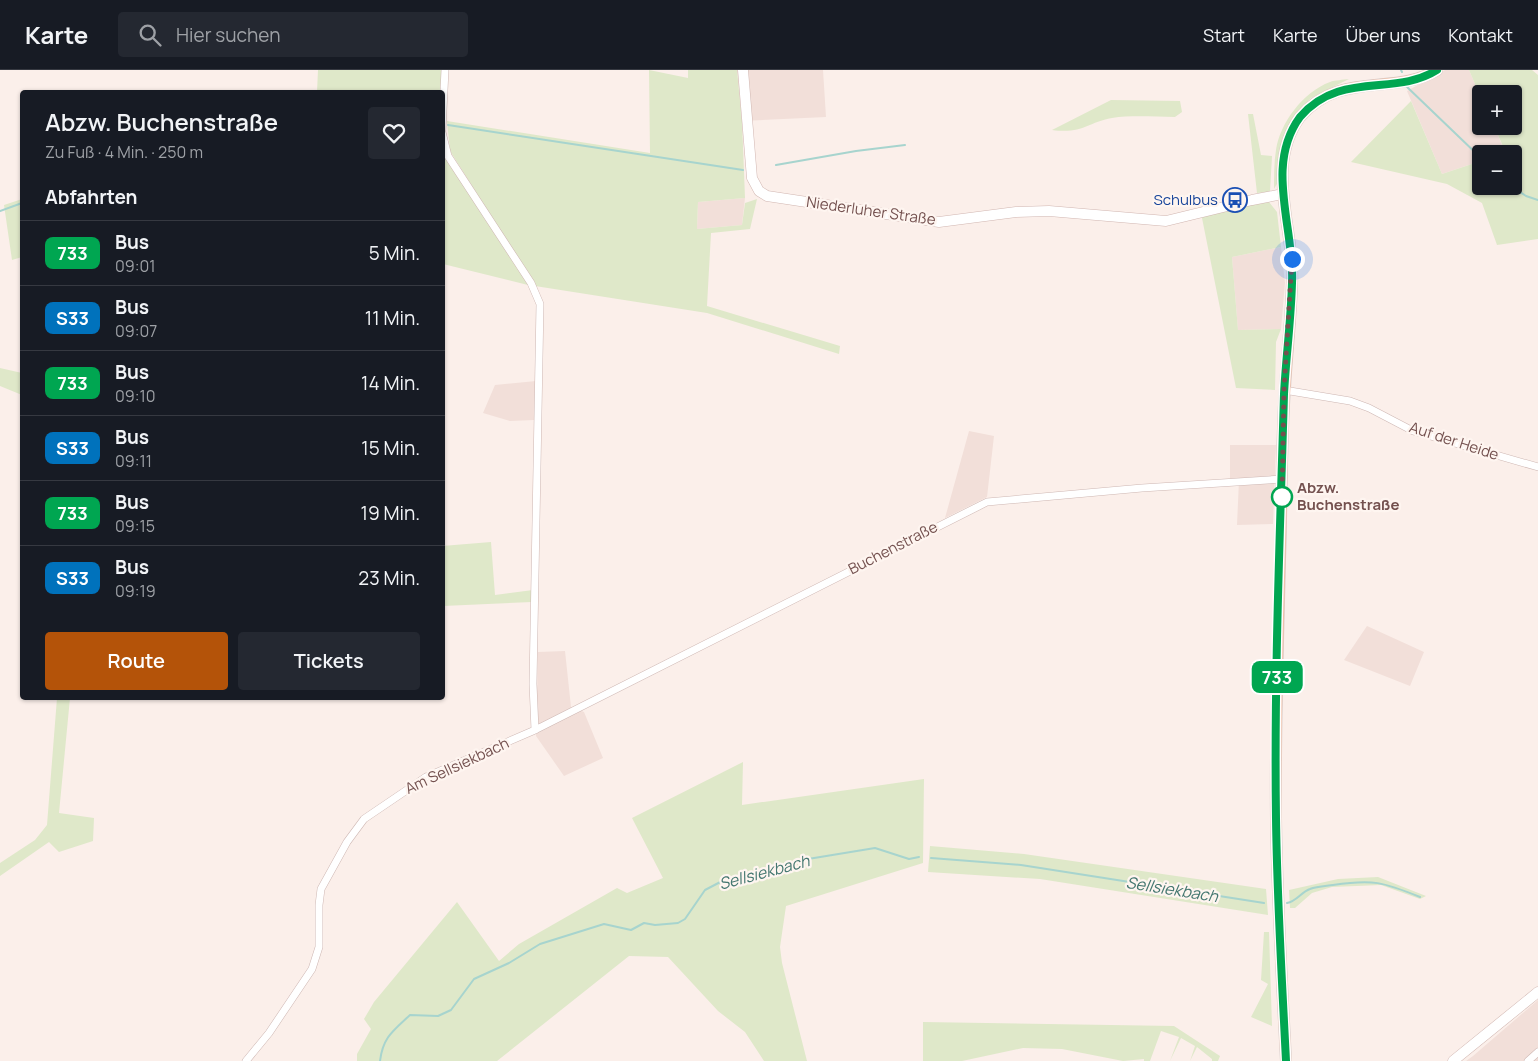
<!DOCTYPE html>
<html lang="de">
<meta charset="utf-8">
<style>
:root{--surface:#171b24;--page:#242831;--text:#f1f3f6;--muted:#9ea1a6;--line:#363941;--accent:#b45309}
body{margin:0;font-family:Manrope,sans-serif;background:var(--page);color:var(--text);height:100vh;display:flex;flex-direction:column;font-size:19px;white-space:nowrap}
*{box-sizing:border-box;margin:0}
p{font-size:16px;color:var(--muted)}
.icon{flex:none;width:28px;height:28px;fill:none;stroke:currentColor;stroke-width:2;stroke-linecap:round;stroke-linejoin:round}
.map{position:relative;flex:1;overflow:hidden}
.sheet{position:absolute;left:20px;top:20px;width:425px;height:610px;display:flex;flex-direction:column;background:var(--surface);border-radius:5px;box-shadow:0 1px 4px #0004}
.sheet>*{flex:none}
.badge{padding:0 10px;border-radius:8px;font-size:18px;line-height:32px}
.controls{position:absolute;left:1472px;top:15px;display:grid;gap:10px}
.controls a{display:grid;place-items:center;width:50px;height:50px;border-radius:5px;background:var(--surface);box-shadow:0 1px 4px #0004;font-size:25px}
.you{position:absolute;width:25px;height:25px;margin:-12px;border:4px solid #fff;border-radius:50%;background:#1a73e8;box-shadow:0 0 0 8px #1a73e833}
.map>.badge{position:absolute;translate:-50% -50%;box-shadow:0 0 0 2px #fff}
h2{padding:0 25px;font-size:19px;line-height:45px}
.round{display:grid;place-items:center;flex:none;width:52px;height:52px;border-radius:5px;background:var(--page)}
.overview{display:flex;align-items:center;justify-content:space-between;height:85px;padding:0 25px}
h1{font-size:24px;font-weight:600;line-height:38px}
.primary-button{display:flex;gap:10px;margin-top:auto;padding:10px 25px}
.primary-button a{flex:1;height:58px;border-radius:5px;background:var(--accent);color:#fff;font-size:20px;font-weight:600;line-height:58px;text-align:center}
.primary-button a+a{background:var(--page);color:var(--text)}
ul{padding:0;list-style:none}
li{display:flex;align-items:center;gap:15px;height:65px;padding:0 25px;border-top:1px solid var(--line)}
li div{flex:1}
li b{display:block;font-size:19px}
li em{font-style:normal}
li .badge{min-width:55px;font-weight:700;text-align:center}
header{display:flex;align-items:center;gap:30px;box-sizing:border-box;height:70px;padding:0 25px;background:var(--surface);border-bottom:1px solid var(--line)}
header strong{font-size:24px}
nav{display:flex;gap:28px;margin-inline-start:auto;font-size:18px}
.search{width:350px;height:45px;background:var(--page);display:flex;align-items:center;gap:12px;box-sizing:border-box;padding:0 18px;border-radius:5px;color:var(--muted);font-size:19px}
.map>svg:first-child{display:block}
.residential{fill:#f2dfd9}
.green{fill:#dfe8c9}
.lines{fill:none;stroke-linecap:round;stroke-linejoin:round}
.stream{stroke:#a7d4ce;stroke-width:2}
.street-casing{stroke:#ceb7b3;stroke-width:8}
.secondary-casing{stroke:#d1b6b1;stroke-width:11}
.primary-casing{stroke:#d5cbca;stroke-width:12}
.street{stroke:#fff;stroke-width:7}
.secondary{stroke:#fff;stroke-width:10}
.primary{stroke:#f3c1a9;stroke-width:11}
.line-casing{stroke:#fff;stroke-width:11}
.line{stroke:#00a651;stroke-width:8}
.walk{stroke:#74514f;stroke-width:5;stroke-dasharray:0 9}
.stop-dot{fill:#fff;stroke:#00a651;stroke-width:2.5}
.labels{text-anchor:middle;stroke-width:4.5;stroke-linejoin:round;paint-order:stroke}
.transit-label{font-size:15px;fill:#164399;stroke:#fef5f0;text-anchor:end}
.street-label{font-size:15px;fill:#74514f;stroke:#fef5f0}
.stop-label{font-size:15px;font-weight:bold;fill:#74514f;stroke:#fef5f0;text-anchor:start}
.water-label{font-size:16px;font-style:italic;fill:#447770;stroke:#fef5f0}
</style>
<header>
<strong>Karte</strong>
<div class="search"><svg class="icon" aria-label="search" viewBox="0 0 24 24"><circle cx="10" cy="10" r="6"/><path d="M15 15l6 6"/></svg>Hier suchen</div>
<nav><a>Start</a><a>Karte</a><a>Über uns</a><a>Kontakt</a></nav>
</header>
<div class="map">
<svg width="1538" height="991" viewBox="0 0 1538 991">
<rect width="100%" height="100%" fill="#fbefea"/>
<path class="residential" d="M 737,0 L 823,0 L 826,47 L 742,51 Z
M 1445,0 L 1469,0 L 1481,28 L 1481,56 L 1494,56 L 1505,82 L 1481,84 L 1481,91 L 1442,104 L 1407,21 Z
M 745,128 L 742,155 L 697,159 L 698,132 Z
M 1281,177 L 1285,213 L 1281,259 L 1238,260 L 1232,187 Z
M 536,311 L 534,350 L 510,351 L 483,343 L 495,315 Z
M 969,361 L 994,366 L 987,427 L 945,448 Z
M 1230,375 L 1276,375 L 1273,454 L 1237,455 L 1239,410 L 1230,410 Z
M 1367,556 L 1424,582 L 1410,616 L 1344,590 Z
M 565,581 L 571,637 L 584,642 L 603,688 L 564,706 L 536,666 L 538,582 Z
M 1538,930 L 1538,991 L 1466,991 L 1473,986 Z"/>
<path class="green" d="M 318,0 L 443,0 L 442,22 L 317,22 Z
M 649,0 L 688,8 L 688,0 L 737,0 L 742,51 L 745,128 L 698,132 L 697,159 L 742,155 L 745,133 L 757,129 L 750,159 L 711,163 L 707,236 L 840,276 L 839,284 L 707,243 L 535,216 L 450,81 L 447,51 L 650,83 Z
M 1469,0 L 1532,0 L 1538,5 L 1538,169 L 1497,175 L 1482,133 L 1447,114 L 1351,92 L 1411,31 L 1442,104 L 1481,91 L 1481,116 L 1514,116 L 1514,84 L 1500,84 L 1505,81 L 1494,56 L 1514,56 L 1514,24 L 1481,24 L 1481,28 Z
M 1349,9 L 1311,28 L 1297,43 L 1278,112 L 1274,119 C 1274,106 1274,92 1276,80 C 1280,53 1303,22 1330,12 C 1335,10 1343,10 1349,9 Z
M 1111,30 L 1180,31 L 1182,42 L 1175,47 C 1155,47 1132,45 1112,48 C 1086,53 1083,64 1052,60 Z
M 1248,44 L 1253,44 L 1261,85 L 1272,86 L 1270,122 L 1257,123 Z
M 442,78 L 521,203 L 528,215 L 443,194 Z
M 22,129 L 22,187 L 12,190 L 4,135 Z
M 1269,132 L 1277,142 L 1281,177 L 1232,187 L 1238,260 L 1281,259 L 1276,272 L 1275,320 L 1236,318 L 1202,148 L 1205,145 L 1242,134 Z
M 0,298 L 22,303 L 22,325 L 0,316 Z
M 491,472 L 495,525 L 533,520 L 532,532 L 443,536 L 442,476 Z
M 57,628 L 70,628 L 59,743 L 94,748 L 93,771 L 59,782 L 49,772 L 0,806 L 0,793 L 35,770 L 47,755 Z
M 743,692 L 742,735 L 924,709 L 923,793 L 786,836 L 780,877 L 782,893 L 807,991 L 764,991 L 745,962 L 718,941 L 668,887 L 629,886 L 497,991 L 357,991 L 357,984 L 371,959 L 364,949 L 374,932 L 457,832 L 499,891 L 519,874 L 617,818 L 627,823 L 663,808 L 632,748 Z
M 930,776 L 1024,784 L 1266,819 L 1268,845 L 1040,809 L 928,802 Z
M 1378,807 L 1426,826 L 1420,829 L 1381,815 L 1332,817 L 1312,823 L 1295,838 L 1290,838 L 1289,820 L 1338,809 Z
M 1264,862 L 1269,862 L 1272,956 L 1251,947 L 1268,914 L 1261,910 Z
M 923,952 L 1174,956 L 1220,986 L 1218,991 L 1212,991 L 1212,989 L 1197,977 L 1190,991 L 1195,976 L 1181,968 L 1170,991 L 1179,967 L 1161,961 L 1150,991 L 1144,991 L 1144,989 L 1123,991 L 1062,979 L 1023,978 L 962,991 L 923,991 Z"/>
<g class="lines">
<path class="stream" d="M 1401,0 L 1402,2
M 1406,16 L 1481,88
M 448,55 L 743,100
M 776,95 L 856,81 L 905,75
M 1511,116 L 1526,126 L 1538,130
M 0,141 L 22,133
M 931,788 L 1021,795 L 1264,833
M 1287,833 C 1297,831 1301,822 1310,819 C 1317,816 1326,816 1333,815 C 1373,809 1383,812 1420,827
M 380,991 C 383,967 393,961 410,945 L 438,946 L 451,940 L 474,909 L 509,893 L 540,874 L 604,854 L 631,860 L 644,853 L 655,855 L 678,853 L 685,849 L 705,820 L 726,809 L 808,789 L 875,778 L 909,789 L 919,787"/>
<defs>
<path id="street" d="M 442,60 L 445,0
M 442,62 L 448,86 L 531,213 L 540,234 L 533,614 L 535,660
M 1284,320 L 1350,331 L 1369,338 L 1413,361 L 1538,397
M 246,991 L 269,963 L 312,899 L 319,877 L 319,835 L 321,819 L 347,772 L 364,749 L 426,707 L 535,660 L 987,432 L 1142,418 L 1283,409
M 1528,991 L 1538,982"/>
<path id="secondary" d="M 743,0 L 752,108 L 759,121 L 767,126 L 939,152 L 1016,142 L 1049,141 L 1166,151 L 1252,130 L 1283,124
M 1453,991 L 1538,922"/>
<path id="primary" d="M 1286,991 C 1282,910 1277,829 1276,748 C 1275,662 1278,575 1280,489 C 1282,432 1281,375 1285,318 C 1287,283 1291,248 1292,213 C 1295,159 1264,96 1300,47 C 1340,0 1394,26 1437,0"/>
</defs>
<use href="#street" class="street-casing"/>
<use href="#secondary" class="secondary-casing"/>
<use href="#primary" class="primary-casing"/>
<use href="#street" class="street"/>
<use href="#secondary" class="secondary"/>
<use href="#primary" class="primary"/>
</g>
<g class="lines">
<defs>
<path id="line" d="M 1286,991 C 1282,910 1277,829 1276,748 C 1274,607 1280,465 1284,324 C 1286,287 1291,250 1292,213 C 1295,159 1264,96 1300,47 C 1340,0 1395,27 1437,0"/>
</defs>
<use href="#line" class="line-casing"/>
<use href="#line" class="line"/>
<path class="walk" d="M 1282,427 L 1284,320 L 1292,189"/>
</g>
<defs>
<symbol id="bus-ring" viewBox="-11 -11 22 22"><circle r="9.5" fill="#fef5f0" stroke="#1a4fb4" stroke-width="1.5"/><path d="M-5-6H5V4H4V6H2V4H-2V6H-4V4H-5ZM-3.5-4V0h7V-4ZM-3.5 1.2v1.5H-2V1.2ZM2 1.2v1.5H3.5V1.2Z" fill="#1a4fb4"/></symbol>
</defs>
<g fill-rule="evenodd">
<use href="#bus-ring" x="1221" y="116" width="28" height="28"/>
</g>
<circle class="stop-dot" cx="1282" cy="427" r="10"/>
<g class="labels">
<g class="transit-label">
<text x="1218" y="135">Schulbus</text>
</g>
<g class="street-label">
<text transform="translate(871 141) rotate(8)" y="5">Niederluher Straße</text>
<text transform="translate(1454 371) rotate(18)" y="5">Auf der Heide</text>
<text transform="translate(893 478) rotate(-27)" y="5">Buchenstraße</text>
<text transform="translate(457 696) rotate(-25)" y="5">Am Sellsiekbach</text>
</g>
<g class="stop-label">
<text x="1297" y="423">Abzw.<tspan x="1297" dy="17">Buchenstraße</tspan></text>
</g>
<g class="water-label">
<text transform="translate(764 802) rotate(-15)" y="6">Sellsiekbach</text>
<text transform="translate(1172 819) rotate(9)" y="6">Sellsiekbach</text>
</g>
</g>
</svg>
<div class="controls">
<a>+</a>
<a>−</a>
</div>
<div class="you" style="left:1292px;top:189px"></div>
<b class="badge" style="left:1277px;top:607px;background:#00a651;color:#fff">733</b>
<section class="sheet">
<div class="overview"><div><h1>Abzw. Buchenstraße</h1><p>Zu Fuß · 4 Min. · 250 m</p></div><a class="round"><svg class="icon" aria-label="heart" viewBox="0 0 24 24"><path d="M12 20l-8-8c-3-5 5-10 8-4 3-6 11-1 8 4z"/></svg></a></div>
<h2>Abfahrten</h2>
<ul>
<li><span class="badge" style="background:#00a651;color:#fff">733</span><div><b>Bus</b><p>09:01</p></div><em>5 Min.</em></li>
<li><span class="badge" style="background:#0072bc;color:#fff">S33</span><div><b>Bus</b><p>09:07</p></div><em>11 Min.</em></li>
<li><span class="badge" style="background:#00a651;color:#fff">733</span><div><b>Bus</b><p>09:10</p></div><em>14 Min.</em></li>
<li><span class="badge" style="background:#0072bc;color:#fff">S33</span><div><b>Bus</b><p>09:11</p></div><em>15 Min.</em></li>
<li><span class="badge" style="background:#00a651;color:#fff">733</span><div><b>Bus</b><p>09:15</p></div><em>19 Min.</em></li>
<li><span class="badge" style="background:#0072bc;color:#fff">S33</span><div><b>Bus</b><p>09:19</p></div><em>23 Min.</em></li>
</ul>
<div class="primary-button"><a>Route</a><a>Tickets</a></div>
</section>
</div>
